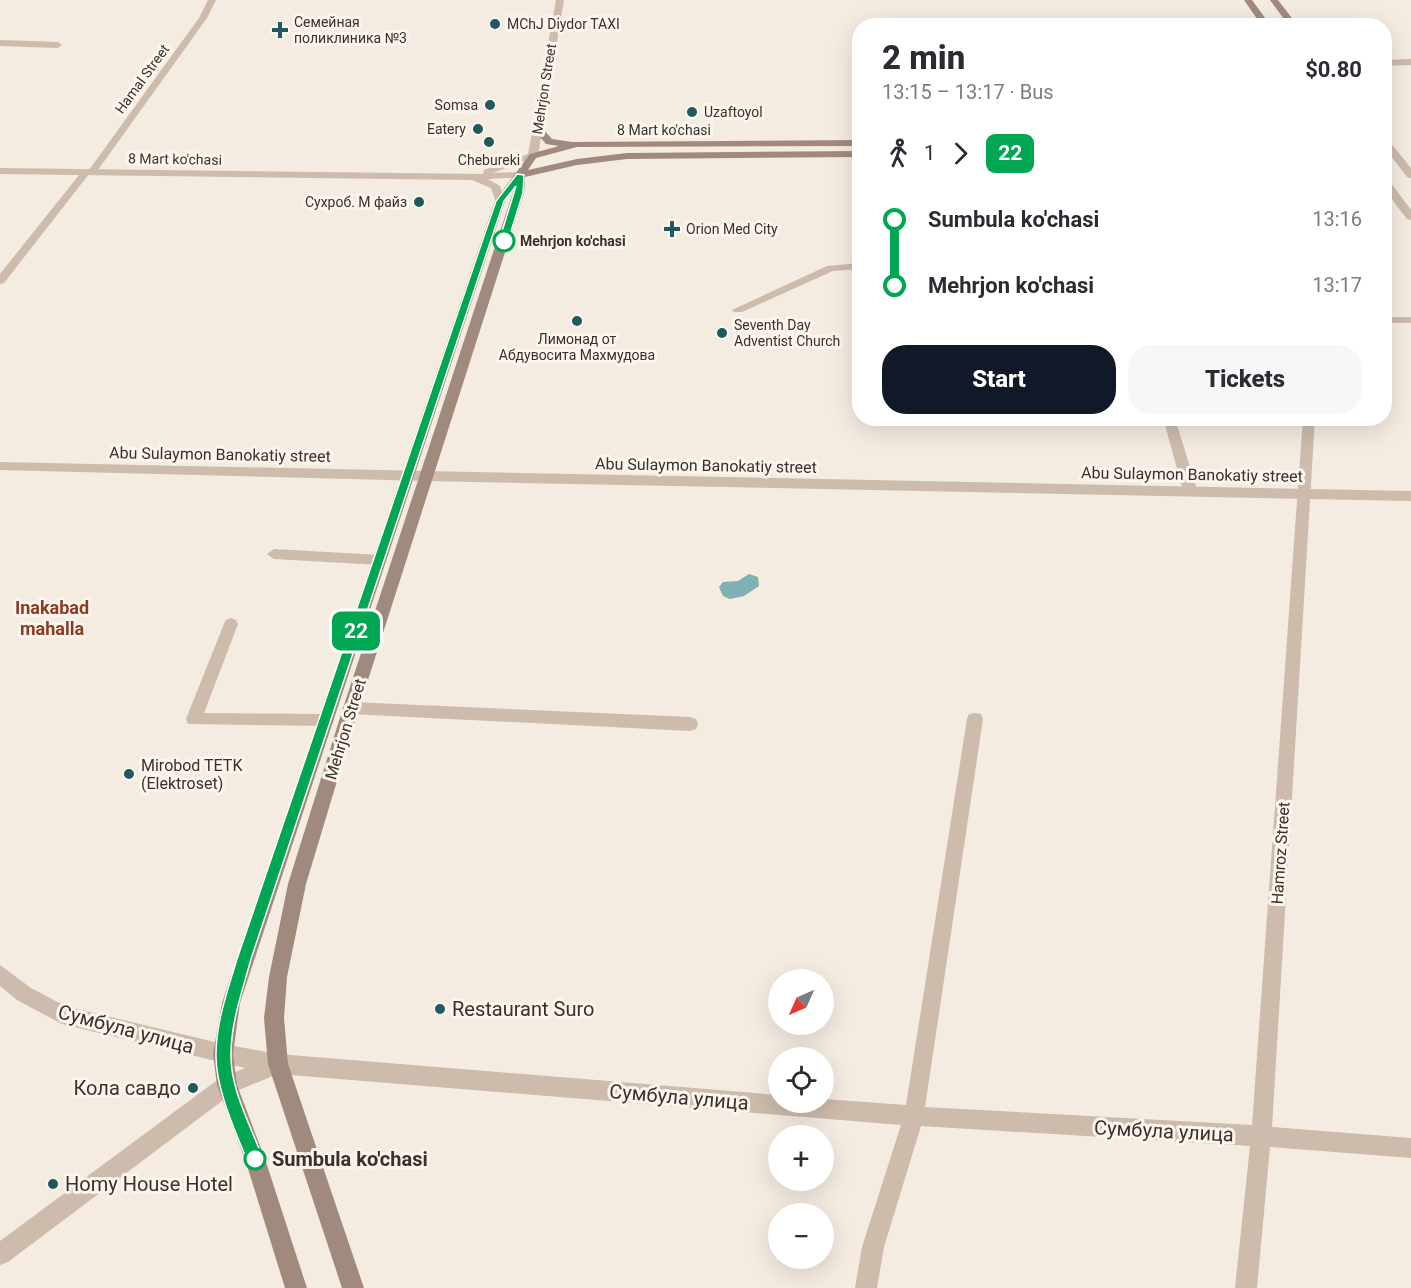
<!DOCTYPE html>
<meta charset="utf-8">
<style>
:root{--surface:#fff;--page:#f7f7f7;--text:#2b2b33;--muted:#7c7c81;--accent:#111827}
body{margin:0;font-family:Roboto,sans-serif;background:var(--page);color:var(--text);height:100vh;display:flex;flex-direction:column;font-size:22px;white-space:nowrap}
*{box-sizing:border-box;margin:0}
p{font-size:20px;color:var(--muted)}
.icon{flex:none;width:33px;height:33px;fill:none;stroke:currentColor;stroke-width:2;stroke-linecap:round;stroke-linejoin:round}
.map{position:relative;flex:1;overflow:hidden}
.details{position:absolute;left:852px;top:18px;width:540px;height:408px;display:flex;flex-direction:column;background:var(--surface);border-radius:24px;box-shadow:0 6px 24px #0002}
.details>*{flex:none}
.badge{padding:0 12px;border-radius:9px;font-size:21px;line-height:39px}
.needle{width:39px;rotate:225deg}
.tools{position:absolute;left:768px;top:969px;display:grid;gap:12px}
.tools a{display:grid;place-items:center;width:66px;height:66px;border-radius:50%;background:var(--surface);box-shadow:0 6px 24px #0002;font-size:30px}
.map>.badge{position:absolute;translate:-50% -50%;box-shadow:0 0 0 3px #fff}
.legs{display:flex;align-items:center;gap:9px;height:66px;padding:0 30px;font-size:20px}
.legs p{margin-inline-start:auto}
.summary{display:flex;align-items:center;justify-content:space-between;height:102px;padding:0 30px}
h1{font-size:33px;font-weight:800;line-height:45px}
.primary-button{display:flex;gap:12px;margin-top:auto;padding:12px 30px}
.primary-button a{flex:1;height:69px;border-radius:24px;background:var(--accent);color:#fff;font-size:24px;font-weight:800;line-height:69px;text-align:center}
.primary-button a+a{background:var(--page);color:var(--text)}
ul{padding:0 30px;list-style:none}
li{display:flex;align-items:center;gap:21px;height:66px;font-size:22px}
li i{display:grid;place-items:center;width:9px;height:100%;margin:0 8px;background:currentColor}
li i::after{content:'';width:15px;height:15px;margin:-8px;border:4px solid;border-radius:50%;background:var(--surface)}
li p{margin-inline-start:auto}
li:first-child i{background:linear-gradient(#0000 50%,currentColor 0)}
li:last-child i{background:linear-gradient(currentColor 50%,#0000 0)}
.map>svg:first-child{display:block}
.water{fill:#7fb0b2}
.lines{fill:none;stroke-linecap:round;stroke-linejoin:round}
.minor{fill:#cdbbac;fill-rule:evenodd}
.tertiary{fill:#cdbbac;fill-rule:evenodd}
.secondary{fill:#a18a7d;fill-rule:evenodd}
.line-1{fill:#00a651;stroke:#fff;stroke-width:1.5}
.poi-dot{fill:#1f5a5e;stroke:#fbf5ee;stroke-width:2}
.stop-1-dot{fill:#fff;stroke:#00a651;stroke-width:3}
.labels{text-anchor:middle;stroke-width:6;stroke-linejoin:round;paint-order:stroke}
.far-poi-label{font-size:14px;fill:#3b302b;stroke:#fbf5ee;text-anchor:start}
.far-street-label{font-size:14px;fill:#3b302b;stroke:#fbf5ee}
.far-stop-label{font-size:14px;font-weight:bold;fill:#3b302b;stroke:#fbf5ee;text-anchor:start}
.street-label{font-size:16px;fill:#3b302b;stroke:#fbf5ee}
.poi-label{font-size:16px;fill:#3b302b;stroke:#fbf5ee;text-anchor:start}
.neighbourhood-label{font-size:18px;font-weight:bold;fill:#8c3b22;stroke:#fbf5ee}
.near-poi-label{font-size:20px;fill:#3b302b;stroke:#fbf5ee;text-anchor:start}
.near-street-label{font-size:20px;fill:#3b302b;stroke:#fbf5ee}
.near-stop-label{font-size:20px;font-weight:bold;fill:#3b302b;stroke:#fbf5ee;text-anchor:start}
</style>
<div class="map">
<svg width="1411" height="1288" viewBox="0 0 1411 1288">
<rect width="100%" height="100%" fill="#f4ebe1"/>
<path class="water" d="M 749,574 L 758,577 L 759,586 L 744,596 L 730,599 L 723,596 L 719,587 L 723,582 L 738,581 Z"/>
<g class="lines">
<path class="minor" d="M 208,0 L 216,0 L 207,18 L 95,174 L 89,174 L 4,283 L 0,284 L 0,274 L 83,170 L 89,170 L 199,18 Z
M 0,40 L 58,42 L 62,45 L 58,48 L 0,46 Z
M 1411,59 L 1411,65 L 1384,66 L 1384,60 Z
M 860,263 L 860,269 L 833,271 L 742,312 L 734,312 L 732,310 L 827,266 Z
M 1384,317 L 1411,317 L 1411,323 L 1384,323 Z
M 1163,418 L 1175,418 L 1197,490 L 1195,493 L 1185,493 L 1183,490 Z
M 1303,418 L 1315,418 L 1272,1127 L 1411,1138 L 1411,1158 L 1270,1147 L 1257,1288 L 1235,1288 L 1250,1146 L 921,1126 L 884,1247 L 877,1288 L 855,1288 L 862,1247 L 901,1125 L 278,1074 L 234,1092 L 8,1262 L 0,1265 L 0,1241 L 220,1078 L 245,1068 L 62,1024 L 17,1000 L 0,986 L 0,965 L 31,988 L 65,1006 L 223,1044 L 278,1054 L 778,1095 L 778,1102 L 824,1102 L 824,1099 L 906,1105 L 967,719 L 969,714 L 975,713 L 981,714 L 983,719 L 925,1107 L 1252,1125 Z
M 0,462 L 426,471 L 433,476 L 426,481 L 0,470 Z
M 274,549 L 380,555 L 387,560 L 380,565 L 274,559 L 267,554 Z
M 231,618 L 236,620 L 238,624 L 204,713 L 326,714 L 332,715 L 334,720 L 332,725 L 326,726 L 188,724 L 186,719 L 224,624 L 226,620 Z
M 351,702 L 690,717 L 696,719 L 698,724 L 696,729 L 690,731 L 351,714 L 345,713 L 343,708 L 345,703 Z"/>
<path class="tertiary" d="M 556,0 L 564,0 L 538,156 L 493,173 L 520,172 L 525,175 L 524,177 L 488,179 L 500,186 L 505,201 L 504,203 L 496,203 L 491,188 L 472,180 L 0,174 L 0,168 L 483,174 L 484,170 L 528,154 Z
M 1384,140 L 1389,141 L 1411,168 L 1411,178 L 1407,177 L 1384,147 Z
M 1384,178 L 1388,179 L 1411,210 L 1411,220 L 1407,219 L 1384,189 Z
M 426,471 L 1411,491 L 1411,501 L 426,481 L 419,476 Z"/>
<path class="secondary" d="M 1244,0 L 1252,0 L 1271,26 L 1262,26 Z
M 1270,0 L 1278,0 L 1298,26 L 1289,26 Z
M 535,127 L 541,127 L 552,139 L 572,142 L 860,140 L 860,146 L 577,147 L 536,158 L 528,170 L 577,159 L 627,153 L 860,151 L 860,157 L 627,159 L 577,165 L 525,177 L 524,193 L 359,708 L 306,884 L 287,977 L 284,1018 L 288,1064 L 364,1288 L 342,1288 L 268,1064 L 264,1018 L 269,977 L 288,884 L 343,708 L 514,189 L 505,201 L 240,1003 L 233,1054 L 237,1085 L 265,1159 L 307,1288 L 285,1288 L 245,1159 L 217,1085 L 213,1054 L 222,1003 L 495,201 L 530,154 L 559,146 L 546,144 L 533,129 Z
M 1384,138 L 1389,141 L 1389,145 L 1384,146 Z"/>
</g>
<path class="line-1" d="M 517,174 L 524,175 L 523,193 L 508,241 L 504,243 L 499,241 L 516,186 L 504,201 L 251,959 C 243,989 231,1022 231,1054 C 230,1089 251,1126 263,1159 L 261,1165 L 255,1167 L 249,1165 C 236,1133 215,1088 216,1054 C 216,1022 228,989 237,959 L 496,201 Z"/>
<g class="poi-dot">
<circle cx="495" cy="24" r="6"/>
<path d="M277 21h6v6h6v6h-6v6h-6v-6h-6v-6h6z"/>
<circle cx="490" cy="105" r="6"/>
<circle cx="692" cy="112" r="6"/>
<circle cx="478" cy="129" r="6"/>
<circle cx="489" cy="142" r="6"/>
<circle cx="419" cy="202" r="6"/>
<path d="M669 220h6v6h6v6h-6v6h-6v-6h-6v-6h6z"/>
<circle cx="577" cy="321" r="6"/>
<circle cx="722" cy="333" r="6"/>
<circle cx="129" cy="774" r="6"/>
<circle cx="440" cy="1009" r="6"/>
<circle cx="193" cy="1088" r="6"/>
<circle cx="53" cy="1184" r="6"/>
</g>
<g class="stop-1-dot">
<circle cx="504" cy="241" r="10"/>
<circle cx="255" cy="1159" r="10"/>
</g>
<g class="labels">
<g class="far-poi-label">
<text x="294" y="27">Семейная<tspan x="294" dy="16">поликлиника №3</tspan></text>
<text x="507" y="29">MChJ Diydor TAXI</text>
<text x="478" y="110" text-anchor="end">Somsa</text>
<text x="704" y="117">Uzaftoyol</text>
<text x="466" y="134" text-anchor="end">Eatery</text>
<text x="489" y="165" text-anchor="middle">Chebureki</text>
<text x="407" y="207" text-anchor="end">Сухроб. М файз</text>
<text x="686" y="234">Orion Med City</text>
<text x="734" y="330">Seventh Day<tspan x="734" dy="16">Adventist Church</tspan></text>
<text x="577" y="344" text-anchor="middle">Лимонад от<tspan x="577" dy="16">Абдувосита Махмудова</tspan></text>
</g>
<g class="far-street-label">
<text transform="translate(142 79) rotate(-54)" y="5">Hamal Street</text>
<text transform="translate(544 89) rotate(-81)" y="5">Mehrjon Street</text>
<text x="664" y="135">8 Mart ko'chasi</text>
<text transform="translate(175 159) rotate(1)" y="5">8 Mart ko'chasi</text>
</g>
<g class="far-stop-label">
<text x="520" y="246">Mehrjon ko'chasi</text>
</g>
<g class="street-label">
<text transform="translate(220 454) rotate(1)" y="6">Abu Sulaymon Banokatiy street</text>
<text transform="translate(706 465) rotate(1)" y="6">Abu Sulaymon Banokatiy street</text>
<text transform="translate(1192 474) rotate(1)" y="6">Abu Sulaymon Banokatiy street</text>
<text transform="translate(345 729) rotate(-73)" y="6">Mehrjon Street</text>
<text transform="translate(1280 853) rotate(-86)" y="6">Hamroz Street</text>
</g>
<g class="poi-label">
<text x="141" y="771">Mirobod TETK<tspan x="141" dy="18">(Elektroset)</tspan></text>
</g>
<g class="neighbourhood-label">
<text x="52" y="614">Inakabad<tspan x="52" dy="21">mahalla</tspan></text>
</g>
<g class="near-poi-label">
<text x="452" y="1016">Restaurant Suro</text>
<text x="181" y="1095" text-anchor="end">Кола савдо</text>
<text x="65" y="1191">Homy House Hotel</text>
</g>
<g class="near-street-label">
<text transform="translate(126 1029) rotate(15)" y="7">Сумбула улица</text>
<text transform="translate(679 1097) rotate(5)" y="7">Сумбула улица</text>
<text transform="translate(1164 1131) rotate(3)" y="7">Сумбула улица</text>
</g>
<g class="near-stop-label">
<text x="272" y="1166">Sumbula ko'chasi</text>
</g>
</g>
</svg>
<div class="tools">
<a><svg class="needle" viewBox="-14 -14 28 28"><path d="M0-13l5 13h-10z" fill="#e53935"/><path d="M0 13l5-13h-10z" fill="#7c7c81"/></svg></a>
<a><svg class="icon" aria-label="locate" viewBox="0 0 24 24"><circle cx="12" cy="12" r="6"/><path d="M12 2v4M12 18v4M2 12h4M18 12h4"/></svg></a>
<a>+</a>
<a>−</a>
</div>
<b class="badge" style="left:356px;top:631px;background:#00a651;color:#fff">22</b>
<section class="details">
<div class="summary"><div><h1>2 min</h1><p>13:15 – 13:17 · Bus</p></div><b>$0.80</b></div>
<div class="legs"><svg class="icon" aria-label="walk" viewBox="0 0 24 24"><circle cx="13" cy="4" r="2"/><path d="M13 8l-2 6 4 7M11 14l-3 7M7 12l3-4h3l4 4"/></svg>1<svg class="icon" aria-label="forward" viewBox="0 0 24 24"><path d="M9 5l7 7-7 7"/></svg><b class="badge" style="background:#00a651;color:#fff">22</b></div>
<ul>
<li><i style="color:#00a651"></i><b>Sumbula ko'chasi</b><p>13:16</p></li>
<li><i style="color:#00a651"></i><b>Mehrjon ko'chasi</b><p>13:17</p></li>
</ul>
<div class="primary-button"><a>Start</a><a>Tickets</a></div>
</section>
</div>
